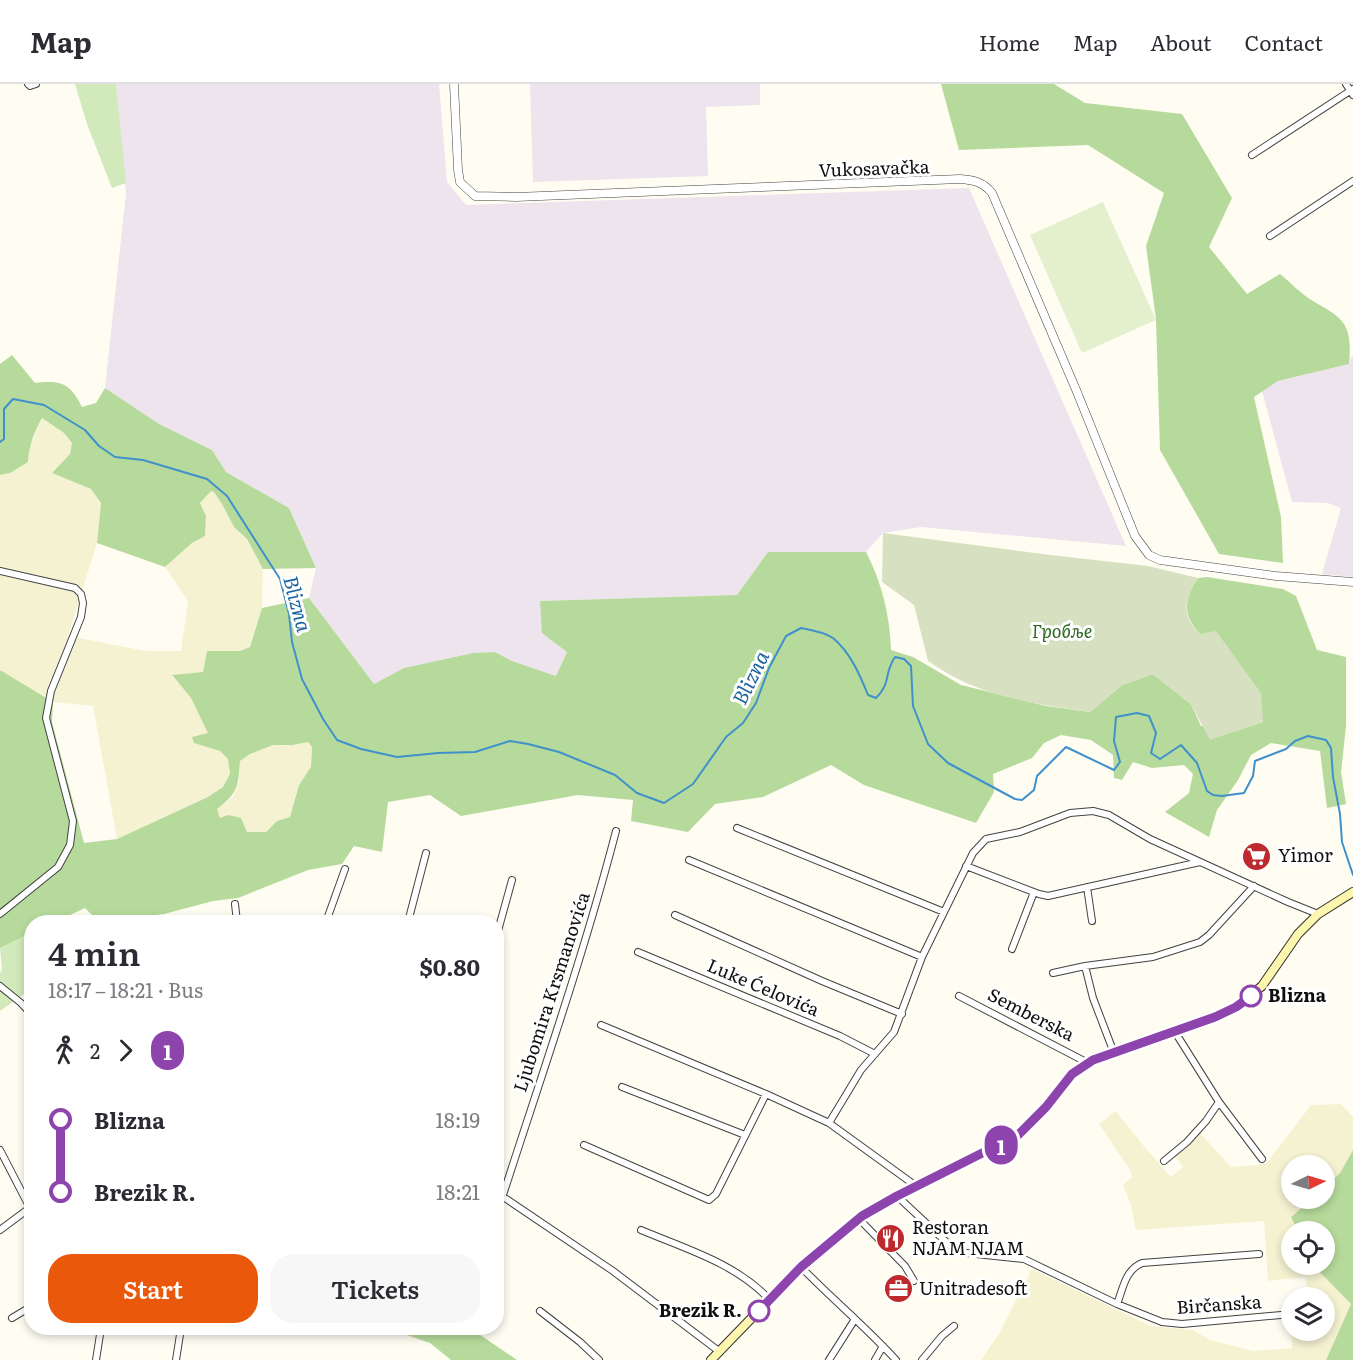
<!DOCTYPE html>
<meta charset="utf-8">
<style>
:root{--surface:#fff;--page:#f7f7f7;--text:#2b2b33;--muted:#7c7c81;--line:#e1e1e2;--accent:#ea580c}
body{margin:0;font-family:Literata,serif;background:var(--page);color:var(--text);height:100vh;display:flex;flex-direction:column;font-size:22px;white-space:nowrap}
*{box-sizing:border-box;margin:0}
p{font-size:20px;color:var(--muted)}
.icon{flex:none;width:33px;height:33px;fill:none;stroke:currentColor;stroke-width:2;stroke-linecap:round;stroke-linejoin:round}
.map{position:relative;flex:1;overflow:hidden}
.side{position:absolute;left:24px;top:831px;width:480px;height:420px;display:flex;flex-direction:column;background:var(--surface);border-radius:24px;box-shadow:0 3px 9px #0003}
.side>*{flex:none}
.badge{padding:0 12px;border-radius:20px;font-size:21px;line-height:39px}
.needle{width:39px;rotate:85deg}
.controls{position:absolute;left:1281px;top:1071px;display:grid;gap:12px}
.controls a{display:grid;place-items:center;width:54px;height:54px;border-radius:50%;background:var(--surface);box-shadow:0 3px 9px #0003;font-size:30px}
.map>.badge{position:absolute;translate:-50% -50%;box-shadow:0 0 0 3px #fff}
.legs{display:flex;align-items:center;gap:9px;height:66px;padding:0 24px;font-size:20px}
.legs p{margin-inline-start:auto}
.head{display:flex;align-items:center;justify-content:space-between;height:102px;padding:0 24px}
h1{font-size:33px;font-weight:600;line-height:45px}
.primary-button{display:flex;gap:12px;margin-top:auto;padding:12px 24px}
.primary-button a{flex:1;height:69px;border-radius:24px;background:var(--accent);color:#fff;font-size:24px;font-weight:600;line-height:69px;text-align:center}
.primary-button a+a{background:var(--page);color:var(--text)}
ul{padding:0 24px;list-style:none}
li{display:flex;align-items:center;gap:21px;height:72px;font-size:22px}
li i{display:grid;place-items:center;width:9px;height:100%;margin:0 8px;background:currentColor}
li i::after{content:'';width:15px;height:15px;margin:-8px;border:4px solid;border-radius:50%;background:var(--surface)}
li p{margin-inline-start:auto}
li:first-child i{background:linear-gradient(#0000 50%,currentColor 0)}
li:last-child i{background:linear-gradient(currentColor 50%,#0000 0)}
header{display:flex;align-items:center;gap:36px;box-sizing:border-box;height:84px;padding:0 30px;background:var(--surface);border-bottom:2px solid var(--line)}
header strong{font-size:28px}
nav{display:flex;gap:33px;margin-inline-start:auto;font-size:21px}
.map>svg:first-child{display:block}
.industrial{fill:#ede4ed}
.farmland{fill:#f5f2d2}
.green{fill:#d2e9bb}
.forest{fill:#b6da9b;fill-rule:evenodd}
.cemetery{fill:#d7e1c2}
.pitch{fill:#e4f0cd}
.lines{fill:none;stroke-linecap:round;stroke-linejoin:round}
.stream{stroke:#4091cb;stroke-width:2}
.minor-casing{stroke:#424242;stroke-width:8}
.tertiary-casing{stroke:#424242;stroke-width:9}
.secondary-casing{stroke:#313131;stroke-width:10}
.minor{stroke:#fff;stroke-width:6}
.tertiary{stroke:#fff;stroke-width:8}
.secondary{stroke:#fdf6af;stroke-width:8}
.line-1-casing{stroke:#fff;stroke-width:14}
.line-1{stroke:#8e44ad;stroke-width:9}
.stop-1-dot{fill:#fff;stroke:#8e44ad;stroke-width:3}
.labels{text-anchor:middle;stroke-width:6;stroke-linejoin:round;paint-order:stroke}
.street-label{font-size:18px;fill:#0f0f0f;stroke:#fff}
.park-label{font-size:18px;font-style:italic;fill:#2d6720;stroke:#fff}
.poi-label{font-size:18px;fill:#0f0f0f;stroke:#fff;text-anchor:start}
.stop-label{font-size:18px;font-weight:bold;fill:#0f0f0f;stroke:#fff;text-anchor:start}
.water-label{font-size:20px;font-style:italic;fill:#1a63a0;stroke:#fff}
</style>
<header>
<strong>Map</strong>
<nav><a>Home</a><a>Map</a><a>About</a><a>Contact</a></nav>
</header>
<div class="map">
<svg width="1353" height="1276" viewBox="0 0 1353 1276">
<rect width="100%" height="100%" fill="#fffcf2"/>
<path class="industrial" d="M 116,0 L 439,0 L 447,98 L 466,121 L 969,104 L 1126,462 L 921,443 L 883,449 L 866,468 L 768,468 L 737,511 L 540,517 L 567,568 L 556,592 L 512,577 L 495,568 L 473,569 L 404,584 L 374,600 L 309,514 L 316,484 L 289,424 L 226,388 L 212,366 L 159,340 L 105,304 L 126,109 Z
M 530,0 L 760,0 L 760,21 L 706,23 L 708,92 L 533,98 Z
M 1351,273 L 1353,273 L 1353,493 L 1322,490 L 1341,424 L 1328,419 L 1292,418 L 1262,307 L 1278,297 L 1349,280 Z"/>
<path class="farmland" d="M 42,334 L 64,349 L 72,359 L 70,370 L 52,389 L 91,405 L 101,419 L 97,459 L 68,552 L 146,567 L 181,567 L 188,517 L 165,483 L 192,459 L 205,452 L 206,432 L 200,419 L 211,407 L 214,408 L 222,420 L 234,443 L 247,455 L 263,485 L 262,524 L 250,563 L 240,567 L 207,567 L 203,588 L 172,592 L 191,614 L 209,650 L 193,653 L 194,659 L 220,667 L 228,675 L 230,690 L 223,704 L 208,713 L 117,755 L 93,622 L 53,618 L 0,586 L 0,391 L 10,389 L 28,365 L 34,355 L 36,344 Z
M 308,658 L 312,663 L 311,683 L 299,701 L 290,733 L 277,737 L 266,748 L 246,748 L 220,734 L 217,725 L 233,713 L 239,697 L 240,677 L 250,670 L 273,661 L 293,661 Z
M 1341,1020 L 1353,1033 L 1353,1066 L 1340,1089 L 1325,1103 L 1324,1082 L 1292,1082 L 1292,1114 L 1312,1115 L 1292,1133 L 1298,1147 L 1292,1148 L 1292,1180 L 1313,1181 L 1351,1220 L 1326,1276 L 981,1276 L 1000,1248 L 1032,1185 L 1151,1242 L 1193,1246 L 1210,1256 L 1253,1267 L 1292,1264 L 1292,1247 L 1324,1246 L 1324,1214 L 1307,1213 L 1306,1193 L 1268,1197 L 1264,1137 L 1136,1146 L 1131,1121 L 1123,1101 L 1132,1093 L 1130,1086 L 1099,1040 L 1116,1027 L 1142,1060 L 1171,1093 L 1183,1083 L 1175,1072 L 1200,1049 L 1231,1083 L 1266,1080 L 1311,1021 Z"/>
<path class="green" d="M 75,0 L 116,0 L 126,99 L 112,104 L 87,40 Z
M 31,849 L 31,905 L 0,927 L 0,889 L 2,886 L 0,864 Z"/>
<path class="forest" d="M 941,0 L 1054,0 L 1085,19 L 1182,30 L 1232,114 L 1209,163 L 1247,210 L 1280,190 C 1290,198 1301,210 1313,217 C 1342,234 1353,238 1349,280 L 1278,297 L 1254,313 L 1281,433 L 1283,479 L 1219,470 L 1160,366 L 1156,235 L 1146,162 L 1164,109 L 1088,61 L 959,66 Z
M 12,271 L 35,299 C 61,296 70,299 82,323 L 96,319 L 105,304 L 159,340 L 212,366 L 226,388 L 289,424 L 316,484 L 263,485 L 247,455 L 234,443 L 222,420 L 214,408 L 211,407 L 200,419 L 206,432 L 205,452 L 192,459 L 165,483 L 97,459 L 101,419 L 91,405 L 52,389 L 70,370 L 72,359 L 64,349 L 42,334 C 35,345 28,365 28,378 L 10,389 L 0,391 L 0,280 Z
M 768,468 L 866,468 C 882,499 890,532 891,566 L 913,573 L 961,601 L 1046,622 L 1090,628 L 1122,601 L 1153,590 L 1191,620 L 1201,642 L 1233,648 L 1263,638 L 1200,550 C 1182,531 1184,514 1198,494 L 1207,493 L 1283,505 L 1296,512 L 1317,566 L 1346,573 L 1346,642 L 1341,688 L 1346,720 L 1327,724 L 1320,667 L 1271,659 L 1251,671 L 1238,696 L 1217,726 L 1209,753 L 1165,728 L 1189,709 L 1193,690 L 1184,681 L 1152,684 L 1133,678 L 1122,696 L 1114,694 L 1113,671 L 1091,656 L 1061,651 L 1044,659 L 1032,674 L 993,690 L 994,708 L 976,739 L 864,701 L 831,681 L 763,713 L 715,720 L 688,748 L 631,737 L 633,716 L 578,711 L 461,732 L 430,711 L 388,718 L 382,768 L 354,762 L 342,780 L 308,786 L 238,814 L 213,817 L 164,830 L 148,832 L 134,838 L 99,838 L 85,824 L 55,838 L 32,838 L 31,849 L 0,864 L 0,586 L 53,618 L 52,638 L 84,759 L 117,755 L 208,713 L 223,703 L 230,690 L 228,675 L 220,667 L 194,659 L 192,653 L 208,649 L 191,614 L 172,591 L 203,588 L 207,567 L 240,567 L 250,563 L 262,524 L 309,514 L 374,600 L 404,584 L 473,569 L 495,568 L 512,577 L 556,592 L 567,568 L 542,549 L 540,517 L 737,511 ZM 308,658 L 312,663 L 311,683 L 299,701 L 290,733 L 277,737 L 266,748 L 247,748 L 241,734 L 228,731 L 220,734 L 217,725 C 238,709 238,703 240,677 L 250,670 L 273,661 L 293,661 Z
M 1353,1066 L 1353,1276 L 1326,1276 L 1351,1220 L 1313,1181 L 1324,1180 L 1324,1148 L 1298,1147 L 1291,1133 L 1312,1115 L 1324,1114 L 1325,1103 L 1340,1089 Z
M 395,1244 L 470,1244 L 517,1276 L 451,1276 L 430,1259 L 401,1249 Z"/>
<path class="cemetery" d="M 883,449 L 1042,470 L 1148,482 L 1198,494 C 1184,514 1181,532 1200,550 L 1216,547 L 1261,609 L 1263,638 L 1210,656 L 1191,620 L 1153,590 L 1122,601 L 1090,628 C 1047,622 1004,616 964,598 C 951,592 939,584 928,577 L 914,521 L 882,498 Z"/>
<path class="pitch" d="M 1103,118 L 1156,236 L 1082,269 L 1030,151 Z"/>
<g class="lines">
<path class="stream" d="M 0,358 L 4,355 L 4,325 L 13,315 L 44,321 L 85,346 L 99,362 L 115,373 L 143,376 L 207,395 L 227,412 L 280,495 L 289,530 L 292,558 L 302,595 L 323,635 L 337,656 L 361,665 L 397,673 L 438,669 L 475,668 L 510,657 L 528,660 L 559,668 L 615,691 L 637,709 L 664,719 L 693,700 L 726,653 L 743,639 L 756,619 L 769,584 L 786,552 L 801,544 C 812,546 824,548 833,554 C 850,568 860,591 868,611 L 876,614 C 892,598 883,591 895,573 L 904,575 L 911,582 L 913,622 L 928,660 L 948,679 L 1015,715 L 1022,716 L 1034,706 L 1037,692 L 1066,663 L 1114,686 L 1120,678 L 1114,657 L 1116,633 L 1137,629 L 1149,632 L 1156,649 L 1151,669 L 1160,675 L 1181,661 L 1197,679 L 1207,707 L 1213,711 L 1222,712 L 1244,709 L 1253,692 L 1255,677 L 1286,665 L 1295,657 L 1308,652 L 1326,656 L 1331,664 L 1333,693 L 1340,730 L 1342,758 L 1353,791"/>
<defs>
<path id="minor" d="M 28,0 L 30,2 L 36,0
M 1346,0 L 1353,11
M 1252,71 L 1353,5
M 1270,152 L 1353,97
M 0,487 L 75,504 L 81,510 L 83,519 L 81,533 L 51,607 L 46,634 L 73,737 L 70,761 L 58,783 L 0,830
M 737,744 L 944,828
M 689,776 L 922,873
M 966,782 L 1039,810 L 1048,812 L 1200,778
M 1087,803 L 1092,837
M 235,820 L 237,838
M 675,831 L 822,897 L 902,930
M 326,838 L 345,785
M 408,838 L 426,769
M 496,854 L 512,796
M 1012,865 L 1034,808
M 638,868 L 840,952 L 875,970
M 1085,882 L 1093,914 L 1114,969
M 1053,889 L 1085,882 L 1153,873 L 1200,858 L 1209,851 L 1254,802
M 0,902 L 21,919 L 32,931
M 959,912 L 1088,979
M 601,941 L 766,1010 L 829,1039 L 916,1102
M 622,1003 L 745,1051
M 1219,1018 L 1262,1075
M 829,1039 L 861,986 L 894,948 L 922,873 L 973,769 L 986,755 L 1020,748 L 1070,729 L 1093,727 L 1109,731 L 1150,755 L 1288,818 L 1318,830
M 584,1061 L 709,1116 L 716,1110 L 766,1010
M 0,1066 L 30,1124
M 1164,1077 L 1187,1058 L 1206,1037 L 1219,1018 L 1175,948
M 496,1108 L 613,1187 L 720,1268
M 897,1112 L 957,1168 L 1024,1175 L 1117,1220 L 1162,1238 L 1182,1240 L 1292,1230
M 496,1122 L 503,1111 C 542,990 584,870 616,747
M 859,1135 L 905,1182 L 914,1197
M 0,1146 L 31,1123
M 641,1146 C 686,1165 735,1179 769,1215
M 801,1183 C 832,1215 866,1243 896,1276
M 1117,1220 C 1123,1205 1125,1186 1142,1179 L 1259,1170
M 540,1227 L 580,1258 L 599,1276
M 12,1234 L 32,1222
M 96,1276 L 101,1244
M 176,1276 L 181,1244
M 829,1276 L 855,1235
M 875,1276 L 883,1262
M 922,1276 L 942,1252 L 954,1242"/>
<path id="tertiary" d="M 454,0 L 458,86 L 460,98 L 475,112 L 516,113 L 960,95 C 974,96 983,98 992,109 L 1077,308 L 1135,452 L 1149,471 L 1160,476 L 1276,492 L 1353,498"/>
<path id="secondary" d="M 711,1276 L 801,1183 L 862,1132 L 897,1112 L 1018,1051 L 1046,1023 L 1072,990 L 1093,976 L 1215,933 L 1236,923 L 1262,902 L 1298,850 L 1318,830 L 1353,808"/>
</defs>
<use href="#minor" class="minor-casing"/>
<use href="#tertiary" class="tertiary-casing"/>
<use href="#secondary" class="secondary-casing"/>
<use href="#minor" class="minor"/>
<use href="#tertiary" class="tertiary"/>
<use href="#secondary" class="secondary"/>
</g>
<g class="lines">
<defs>
<path id="line-1" d="M 759,1227 L 801,1183 L 862,1132 L 897,1112 L 1018,1051 L 1046,1023 L 1072,990 L 1093,976 L 1215,933 L 1236,923 L 1251,912"/>
</defs>
<use href="#line-1" class="line-1-casing"/>
<use href="#line-1" class="line-1"/>
</g>
<defs>
<symbol id="supermarket-disc" viewBox="-11 -11 22 22"><circle r="9.5" fill="#be292d" stroke="#fff"/><path d="M-6-5.5h2.5l.6 2H6L4.5 2H-2.5L-4.4-4H-6ZM-1.5 3.2a1.3 1.3 0 1 0 .1 0ZM3 3.2a1.3 1.3 0 1 0 .1 0Z" fill="#fff"/></symbol>
<symbol id="restaurant-disc" viewBox="-11 -11 22 22"><circle r="9.5" fill="#be292d" stroke="#fff"/><path d="M-5-6h1v4h1v-4h1v4h1v-4h1v5L-1.5 .5V6h-2V.5L-5-1ZM5-6V6H3V1.5H1.5Q1.5-4 5-6Z" fill="#fff"/></symbol>
<symbol id="office-disc" viewBox="-11 -11 22 22"><circle r="9.5" fill="#be292d" stroke="#fff"/><path d="M-6-3h4V-5.5h4V-3h4V5H-6ZM-1-4.5V-3h2v-1.5ZM-6 0V1H6V0Z" fill="#fff"/></symbol>
</defs>
<g fill-rule="evenodd">
<use href="#supermarket-disc" x="1240" y="756" width="33" height="33"/>
<use href="#restaurant-disc" x="874" y="1138" width="33" height="33"/>
<use href="#office-disc" x="882" y="1188" width="33" height="33"/>
</g>
<g class="stop-1-dot">
<circle cx="1251" cy="912" r="10"/>
<circle cx="759" cy="1227" r="10"/>
</g>
<g class="labels">
<g class="street-label">
<text transform="translate(874 85) rotate(-2)" y="6">Vukosavačka</text>
<text transform="translate(763 904) rotate(23)" y="6">Luke Ćelovića</text>
<text transform="translate(552 908) rotate(-72)" y="6">Ljubomira Krsmanovića</text>
<text transform="translate(1031 931) rotate(27)" y="6">Semberska</text>
<text transform="translate(1219 1221) rotate(-4)" y="6">Birčanska</text>
</g>
<g class="park-label">
<text x="1062" y="554">Гробље</text>
</g>
<g class="poi-label">
<text x="1278" y="778">Yimor</text>
<text x="912" y="1150">Restoran<tspan x="912" dy="21">NJAM NJAM</tspan></text>
<text x="919" y="1211">Unitradesoft</text>
</g>
<g class="stop-label">
<text x="1268" y="918">Blizna</text>
<text x="742" y="1233" text-anchor="end">Brezik R.</text>
</g>
<g class="water-label">
<text transform="translate(297 520) rotate(75)" y="7">Blizna</text>
<text transform="translate(751 594) rotate(-64)" y="7">Blizna</text>
</g>
</g>
</svg>
<div class="controls">
<a><svg class="needle" viewBox="-14 -14 28 28"><path d="M0-13l5 13h-10z" fill="#e53935"/><path d="M0 13l5-13h-10z" fill="#7c7c81"/></svg></a>
<a><svg class="icon" aria-label="locate" viewBox="0 0 24 24"><circle cx="12" cy="12" r="6"/><path d="M12 2v4M12 18v4M2 12h4M18 12h4"/></svg></a>
<a><svg class="icon" aria-label="layers" viewBox="0 0 24 24"><path d="M12 4l9 5-9 5-9-5zM3 14l9 5 9-5"/></svg></a>
</div>
<b class="badge" style="left:1001px;top:1061px;background:#8e44ad;color:#fff">1</b>
<section class="side">
<div class="head"><div><h1>4 min</h1><p>18:17 – 18:21 · Bus</p></div><b>$0.80</b></div>
<div class="legs"><svg class="icon" aria-label="walk" viewBox="0 0 24 24"><circle cx="13" cy="4" r="2"/><path d="M13 8l-2 6 4 7M11 14l-3 7M7 12l3-4h3l4 4"/></svg>2<svg class="icon" aria-label="forward" viewBox="0 0 24 24"><path d="M9 5l7 7-7 7"/></svg><b class="badge" style="background:#8e44ad;color:#fff">1</b></div>
<ul>
<li><i style="color:#8e44ad"></i><b>Blizna</b><p>18:19</p></li>
<li><i style="color:#8e44ad"></i><b>Brezik R.</b><p>18:21</p></li>
</ul>
<div class="primary-button"><a>Start</a><a>Tickets</a></div>
</section>
</div>
